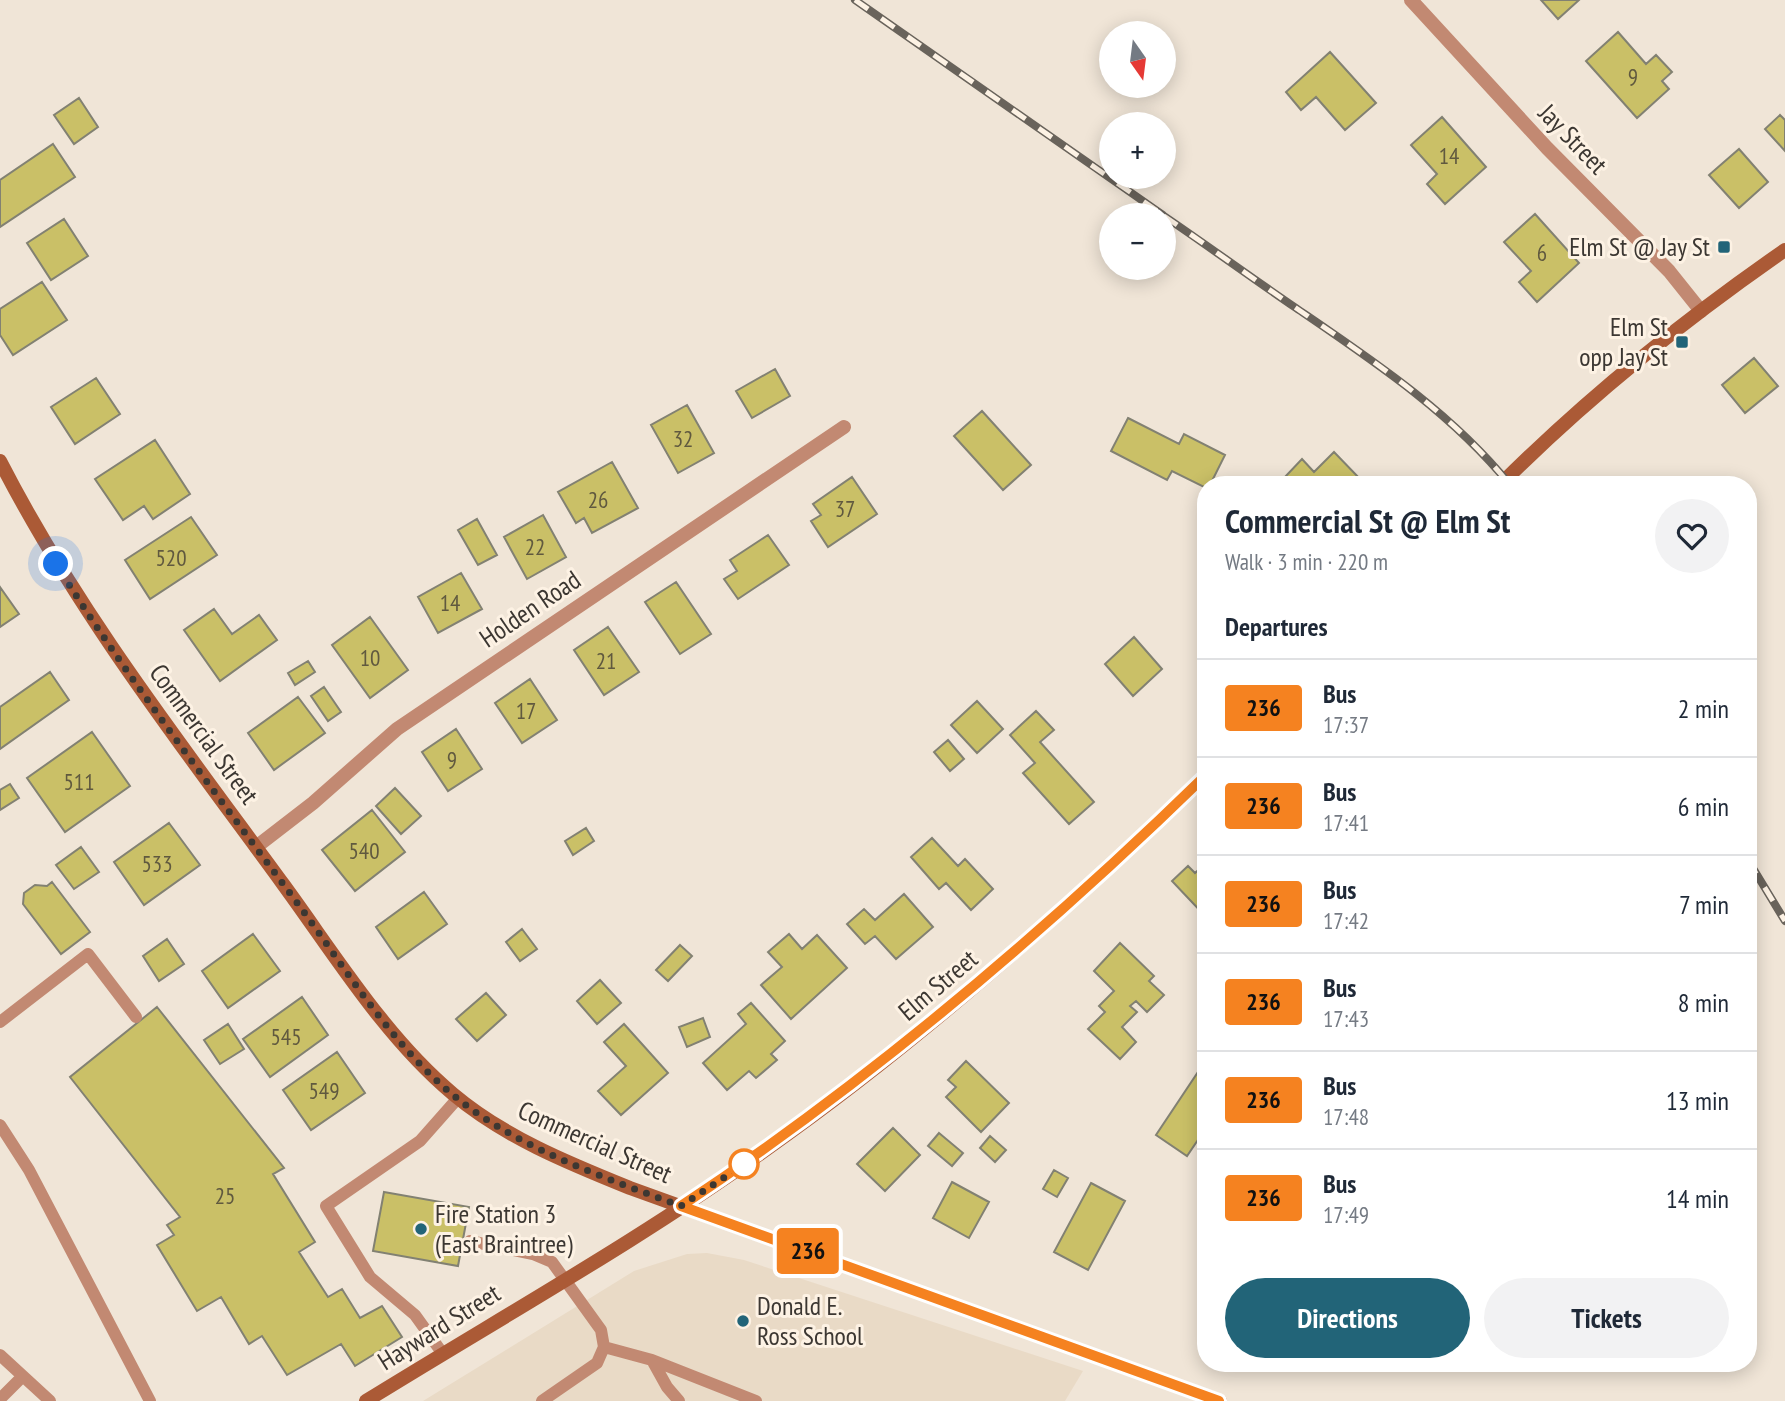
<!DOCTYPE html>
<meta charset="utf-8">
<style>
:root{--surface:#fff;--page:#f2f2f3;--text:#1f2937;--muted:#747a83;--line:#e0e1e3;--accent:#226478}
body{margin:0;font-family:"PT Sans Narrow",sans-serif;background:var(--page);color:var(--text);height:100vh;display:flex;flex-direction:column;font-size:26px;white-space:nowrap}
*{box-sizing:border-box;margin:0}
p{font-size:23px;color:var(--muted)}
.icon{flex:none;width:38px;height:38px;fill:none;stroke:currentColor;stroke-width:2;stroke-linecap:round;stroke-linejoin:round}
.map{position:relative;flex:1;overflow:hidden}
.sheet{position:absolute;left:1197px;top:476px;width:560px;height:896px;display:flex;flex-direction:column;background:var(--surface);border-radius:28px;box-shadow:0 4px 18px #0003}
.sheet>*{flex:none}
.badge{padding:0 14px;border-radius:5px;font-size:24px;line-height:46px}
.needle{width:46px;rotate:166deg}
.fabs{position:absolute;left:1099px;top:21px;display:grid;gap:14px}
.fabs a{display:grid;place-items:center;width:77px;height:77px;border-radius:50%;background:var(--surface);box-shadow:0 4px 18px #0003;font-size:35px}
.you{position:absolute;width:35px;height:35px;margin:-18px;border:5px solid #fff;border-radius:50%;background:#1a73e8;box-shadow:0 0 0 10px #1a73e833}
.map>.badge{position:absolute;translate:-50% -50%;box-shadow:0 0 0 4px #fff}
h2{padding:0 28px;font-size:26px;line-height:63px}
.round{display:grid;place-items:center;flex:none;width:74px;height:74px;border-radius:37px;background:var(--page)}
.overview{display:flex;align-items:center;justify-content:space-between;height:119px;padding:0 28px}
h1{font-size:33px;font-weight:600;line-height:52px}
.button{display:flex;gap:14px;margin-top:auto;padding:14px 28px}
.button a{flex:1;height:80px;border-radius:42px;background:var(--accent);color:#fff;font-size:28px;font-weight:600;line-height:80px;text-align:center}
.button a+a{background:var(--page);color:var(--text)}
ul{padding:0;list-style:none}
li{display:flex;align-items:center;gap:21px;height:98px;padding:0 28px;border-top:2px solid var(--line)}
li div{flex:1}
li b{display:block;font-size:26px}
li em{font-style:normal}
li .badge{min-width:77px;font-weight:700;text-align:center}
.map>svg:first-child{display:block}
.built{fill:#e9dac6}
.building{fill:#cac067;stroke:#828172;stroke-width:2}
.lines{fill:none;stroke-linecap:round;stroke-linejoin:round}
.service{stroke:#c28972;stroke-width:12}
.minor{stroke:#c28972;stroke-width:14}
.secondary{stroke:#ab5a36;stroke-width:14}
.rail-casing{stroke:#69635b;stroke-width:8}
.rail{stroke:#fdf2e4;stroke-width:5;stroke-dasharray:16;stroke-linecap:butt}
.line-casing{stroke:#fff;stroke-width:16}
.line{stroke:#f58220;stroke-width:10}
.walk{stroke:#3c3732;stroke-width:7;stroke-dasharray:0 12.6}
.poi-dot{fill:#226478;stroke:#fdf2e4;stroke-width:2.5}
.stop-dot{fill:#fff;stroke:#f58220;stroke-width:3.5}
.labels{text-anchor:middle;stroke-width:6;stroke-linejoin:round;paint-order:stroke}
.number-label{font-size:23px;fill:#60593f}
.street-label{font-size:26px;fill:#3c3732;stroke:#fdf2e4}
.poi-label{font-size:26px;fill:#3c3732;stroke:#fdf2e4;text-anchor:end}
</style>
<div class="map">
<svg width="1785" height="1401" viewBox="0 0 1785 1401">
<rect width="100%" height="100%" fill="#f0e5d7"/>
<path class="built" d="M 707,1253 L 744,1260 L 1083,1371 L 1065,1401 L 423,1401 L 634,1271 L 687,1254 Z"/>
<path class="building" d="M 1541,0 L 1579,0 L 1558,19 Z
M 1618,32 L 1646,64 L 1656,55 L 1672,72 L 1662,81 L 1669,89 L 1637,118 L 1586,61 Z
M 1330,52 L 1376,103 L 1345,130 L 1316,97 L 1301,110 L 1286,92 Z
M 79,98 L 98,127 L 74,144 L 54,115 Z
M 1780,115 L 1785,120 L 1785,151 L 1765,129 Z
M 1442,117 L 1486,167 L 1445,204 L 1427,184 L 1437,174 L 1411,145 Z
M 53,144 L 75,177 L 0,227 L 0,180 Z
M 1739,149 L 1768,182 L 1739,208 L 1709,175 Z
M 1535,214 L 1579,263 L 1537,302 L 1519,282 L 1531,271 L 1504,242 Z
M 64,219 L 88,256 L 51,280 L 27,243 Z
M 42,282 L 67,320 L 13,355 L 0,335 L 0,309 Z
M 1754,358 L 1778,386 L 1745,413 L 1722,385 Z
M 775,369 L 790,396 L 752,418 L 736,391 Z
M 96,378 L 120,414 L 75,444 L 51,407 Z
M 687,405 L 714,453 L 678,473 L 651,425 Z
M 982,411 L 1031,465 L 1003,490 L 954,436 Z
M 1128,418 L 1179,444 L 1184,434 L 1225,455 L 1210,485 L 1206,485 L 1206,488 L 1172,471 L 1167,480 L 1111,451 Z
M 155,440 L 190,494 L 153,519 L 144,506 L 123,520 L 95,479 Z
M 1334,452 L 1362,481 L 1358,485 L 1291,485 L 1284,478 L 1302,459 L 1314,472 Z
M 612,462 L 638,508 L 592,533 L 584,518 L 576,523 L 558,492 Z
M 852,477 L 877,514 L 828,547 L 811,521 L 821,515 L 813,504 Z
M 543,515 L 566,557 L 527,579 L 504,537 Z
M 191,517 L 217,555 L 150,599 L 125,560 Z
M 477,519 L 497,555 L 478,565 L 458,530 Z
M 768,535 L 789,565 L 738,599 L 724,579 L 737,571 L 730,560 Z
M 461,573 L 482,609 L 438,633 L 418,597 Z
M 676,582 L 711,634 L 680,654 L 645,602 Z
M 0,587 L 19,614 L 0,627 Z
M 214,609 L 232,634 L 259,615 L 277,640 L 220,681 L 184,630 Z
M 370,617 L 408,670 L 370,698 L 332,645 Z
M 608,627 L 639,672 L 604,695 L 574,650 Z
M 1134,637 L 1162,669 L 1133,696 L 1105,664 Z
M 308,661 L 315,672 L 295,685 L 288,673 Z
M 50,672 L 69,700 L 0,749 L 0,707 Z
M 530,679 L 557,720 L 522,743 L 495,703 Z
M 324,687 L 341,712 L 328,721 L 311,696 Z
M 298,697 L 325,733 L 274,770 L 248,733 Z
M 977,701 L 1003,729 L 977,753 L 951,725 Z
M 1036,711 L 1054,730 L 1040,742 L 1094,802 L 1069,824 L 1023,773 L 1035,763 L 1010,735 Z
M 456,729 L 482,769 L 448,791 L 422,752 Z
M 92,732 L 130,786 L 65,832 L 27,778 Z
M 948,740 L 964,759 L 950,771 L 934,752 Z
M 10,784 L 19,798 L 0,810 L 0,790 Z
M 395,788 L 421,816 L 401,834 L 376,806 Z
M 372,810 L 405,852 L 355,891 L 322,850 Z
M 169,823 L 200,865 L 144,905 L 114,862 Z
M 586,828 L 594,841 L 573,855 L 565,841 Z
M 932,838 L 958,866 L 965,859 L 993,889 L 971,910 L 946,883 L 939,889 L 911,857 Z
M 81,847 L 99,872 L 74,889 L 56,865 Z
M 1206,863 L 1206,917 L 1172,881 L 1188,866 L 1195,873 Z
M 52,882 L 90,932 L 61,954 L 23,904 L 24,893 L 35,885 L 47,886 Z
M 424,892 L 447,924 L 398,959 L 376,927 Z
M 904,894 L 933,927 L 896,959 L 875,936 L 865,944 L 847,924 L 864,909 L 875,920 Z
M 522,929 L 537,949 L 520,961 L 506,942 Z
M 253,934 L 280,971 L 228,1008 L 202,971 Z
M 789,934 L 802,949 L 817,935 L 847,968 L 791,1019 L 761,985 L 782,967 L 768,952 Z
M 167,939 L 184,964 L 159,981 L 143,956 Z
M 1120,943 L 1154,976 L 1149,981 L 1164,995 L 1147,1012 L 1136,1001 L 1130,1006 L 1137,1012 L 1122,1027 L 1136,1042 L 1120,1059 L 1088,1029 L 1105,1012 L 1099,1006 L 1114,991 L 1094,971 Z
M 680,945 L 692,956 L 668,981 L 656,970 Z
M 600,980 L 621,1003 L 597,1024 L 577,1001 Z
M 486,993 L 506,1015 L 477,1041 L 456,1019 Z
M 302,997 L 328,1035 L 270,1077 L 243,1039 Z
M 751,1003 L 785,1041 L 771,1054 L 777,1060 L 756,1078 L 749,1071 L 727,1090 L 703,1063 L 746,1024 L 738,1014 Z
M 157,1007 L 284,1168 L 273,1174 L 315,1242 L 299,1252 L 328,1297 L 342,1289 L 360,1318 L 382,1306 L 402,1337 L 355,1366 L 341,1344 L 287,1375 L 262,1336 L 249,1344 L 221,1297 L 197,1311 L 157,1245 L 174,1235 L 167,1225 L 180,1217 L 70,1077 Z
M 703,1018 L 710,1037 L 687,1047 L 679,1027 Z
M 228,1024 L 244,1049 L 220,1064 L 204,1040 Z
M 624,1024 L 668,1073 L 621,1115 L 598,1091 L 626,1066 L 604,1042 Z
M 337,1052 L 365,1093 L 311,1130 L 283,1090 Z
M 966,1061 L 1009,1103 L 981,1132 L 946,1097 L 956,1087 L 948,1080 Z
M 1204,1063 L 1206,1128 L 1187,1156 L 1156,1135 Z
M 893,1128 L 920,1155 L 885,1191 L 857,1164 Z
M 939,1133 L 963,1153 L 952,1166 L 928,1146 Z
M 990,1136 L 1006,1150 L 995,1162 L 980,1148 Z
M 1054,1170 L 1068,1178 L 1057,1197 L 1043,1189 Z
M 952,1182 L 989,1202 L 969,1238 L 933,1218 Z
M 1091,1183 L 1125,1201 L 1088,1270 L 1054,1252 Z
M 384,1192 L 469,1207 L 458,1266 L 373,1251 Z"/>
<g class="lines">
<path class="service" d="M 0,1022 L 88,954 L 136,1017
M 0,1125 L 29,1170 L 150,1401
M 470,1241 L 533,1254 L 552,1262 L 601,1330 L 604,1347 L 597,1363 L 542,1401
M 604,1347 L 652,1360 L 756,1401
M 443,1354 L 415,1315 L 370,1277 L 326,1206 L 420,1141 L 458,1098
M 0,1355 L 50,1401
M 652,1360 L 667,1387 L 679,1401
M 0,1399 L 23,1376"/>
<path class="minor" d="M 1411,0 L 1547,148 L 1669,271 L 1701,311
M 256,847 L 313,803 L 397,729 L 844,427"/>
<path class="secondary" d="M 0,461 C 78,613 183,747 283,884 C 335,955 385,1037 453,1094 C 504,1137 568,1163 630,1188 L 1220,1401
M 1500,485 C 1587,398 1684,320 1785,250
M 366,1401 C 500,1318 640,1240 768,1148 C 925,1037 1068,908 1206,775"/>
<defs>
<path id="rail" d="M 855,0 L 1163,215
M 1164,216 C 1208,246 1252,278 1296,308 C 1372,360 1452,413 1510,485
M 1748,860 L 1785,921"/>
</defs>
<use href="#rail" class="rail-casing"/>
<use href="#rail" class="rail"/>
</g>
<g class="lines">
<defs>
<path id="line" d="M 1206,775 C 1043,934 871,1080 681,1206 L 1219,1401"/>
</defs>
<use href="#line" class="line-casing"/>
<use href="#line" class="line"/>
<path class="walk" d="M 56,564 C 130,682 215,792 298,904 C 349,973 397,1054 467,1106 C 531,1153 608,1179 681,1206 L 752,1159 L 744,1164"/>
</g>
<g class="poi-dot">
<rect x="1717" y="240" width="14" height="14" rx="3.5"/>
<rect x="1675" y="335" width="14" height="14" rx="3.5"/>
<circle cx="421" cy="1229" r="7"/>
<circle cx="743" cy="1321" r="7"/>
</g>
<circle class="stop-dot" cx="744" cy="1164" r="14"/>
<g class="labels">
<g class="number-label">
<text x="1633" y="85">9</text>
<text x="1449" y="164">14</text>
<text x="1542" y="261">6</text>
<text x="683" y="447">32</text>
<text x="598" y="508">26</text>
<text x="845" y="517">37</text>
<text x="535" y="555">22</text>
<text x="171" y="566">520</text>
<text x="450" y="611">14</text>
<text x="370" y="666">10</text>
<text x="606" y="669">21</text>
<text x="526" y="719">17</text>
<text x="452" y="768">9</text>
<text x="79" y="790">511</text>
<text x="364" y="859">540</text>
<text x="157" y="872">533</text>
<text x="286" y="1045">545</text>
<text x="324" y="1099">549</text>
<text x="225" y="1204">25</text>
</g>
<g class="street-label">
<text transform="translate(1573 139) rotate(46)" y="9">Jay Street</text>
<text transform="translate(530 609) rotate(-34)" y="9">Holden Road</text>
<text transform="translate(204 734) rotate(54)" y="9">Commercial Street</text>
<text transform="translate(938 985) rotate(-40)" y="9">Elm Street</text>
<text transform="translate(595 1142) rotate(24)" y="9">Commercial Street</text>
<text transform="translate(439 1327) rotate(-32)" y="9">Hayward Street</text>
</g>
<g class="poi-label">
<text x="1710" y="256">Elm St @ Jay St</text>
<text x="1668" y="336">Elm St<tspan x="1668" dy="30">opp Jay St</tspan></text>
<text x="435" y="1223" text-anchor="start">Fire Station 3<tspan x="435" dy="30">(East Braintree)</tspan></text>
<text x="757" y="1315" text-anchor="start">Donald E.<tspan x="757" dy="30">Ross School</tspan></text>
</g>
</g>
</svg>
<div class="fabs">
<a><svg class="needle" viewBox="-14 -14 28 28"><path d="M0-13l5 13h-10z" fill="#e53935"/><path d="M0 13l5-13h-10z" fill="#747a83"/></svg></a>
<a>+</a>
<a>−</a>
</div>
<div class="you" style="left:56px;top:564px"></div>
<b class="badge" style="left:808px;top:1251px;background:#f58220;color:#111">236</b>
<section class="sheet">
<div class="overview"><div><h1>Commercial St @ Elm St</h1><p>Walk · 3 min · 220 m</p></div><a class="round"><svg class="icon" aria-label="heart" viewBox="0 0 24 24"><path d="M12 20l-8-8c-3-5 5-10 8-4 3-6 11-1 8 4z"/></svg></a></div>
<h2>Departures</h2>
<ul>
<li><span class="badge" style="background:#f58220;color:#111">236</span><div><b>Bus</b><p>17:37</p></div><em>2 min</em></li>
<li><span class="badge" style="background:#f58220;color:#111">236</span><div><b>Bus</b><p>17:41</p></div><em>6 min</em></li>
<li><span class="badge" style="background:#f58220;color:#111">236</span><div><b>Bus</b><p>17:42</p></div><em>7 min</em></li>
<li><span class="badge" style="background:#f58220;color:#111">236</span><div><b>Bus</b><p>17:43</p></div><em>8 min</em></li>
<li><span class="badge" style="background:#f58220;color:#111">236</span><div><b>Bus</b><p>17:48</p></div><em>13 min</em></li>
<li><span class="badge" style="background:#f58220;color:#111">236</span><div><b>Bus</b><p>17:49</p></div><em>14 min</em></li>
</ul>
<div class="button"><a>Directions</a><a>Tickets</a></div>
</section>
</div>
